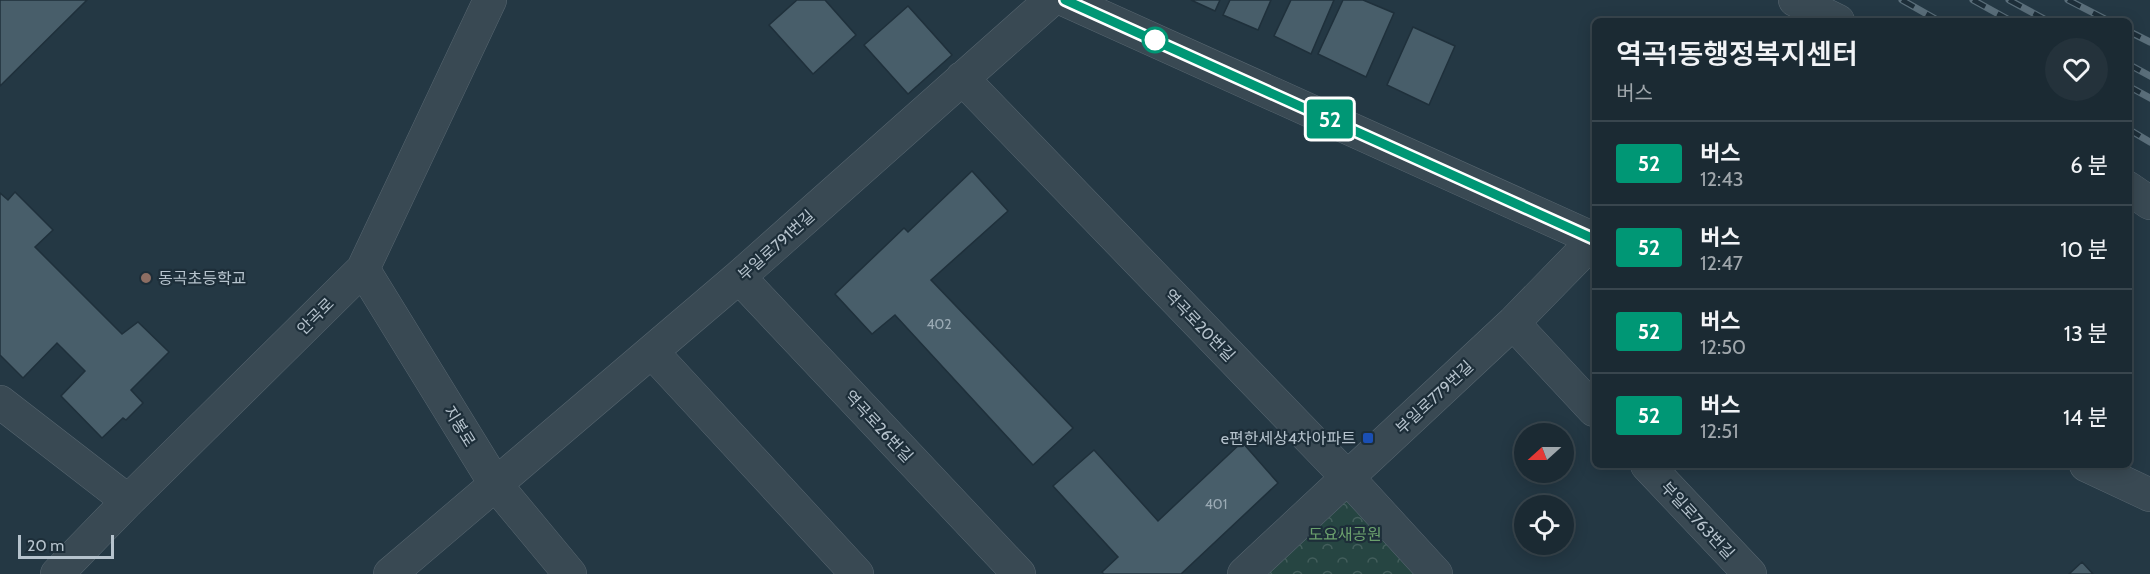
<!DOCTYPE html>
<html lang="ko">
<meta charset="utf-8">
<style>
:root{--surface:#1b2a33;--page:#24323b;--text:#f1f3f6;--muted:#a0a7ac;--line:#39464e}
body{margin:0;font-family:Cabin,"Noto Sans KR",sans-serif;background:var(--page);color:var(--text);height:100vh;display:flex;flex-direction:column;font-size:22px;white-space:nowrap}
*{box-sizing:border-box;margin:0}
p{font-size:20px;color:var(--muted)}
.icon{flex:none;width:33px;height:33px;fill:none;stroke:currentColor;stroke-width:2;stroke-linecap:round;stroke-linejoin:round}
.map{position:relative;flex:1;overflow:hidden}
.panel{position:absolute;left:1592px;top:18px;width:540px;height:450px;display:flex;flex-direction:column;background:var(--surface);border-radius:9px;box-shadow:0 3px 15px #0003,0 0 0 2px var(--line)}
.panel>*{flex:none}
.badge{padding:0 12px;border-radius:4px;font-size:21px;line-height:39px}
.needle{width:39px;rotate:249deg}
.buttons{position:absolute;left:1514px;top:423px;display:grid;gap:12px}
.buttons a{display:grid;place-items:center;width:60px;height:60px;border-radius:50%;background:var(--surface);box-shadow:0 3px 15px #0003,0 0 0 2px var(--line);font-size:30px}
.scale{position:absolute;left:18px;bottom:15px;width:96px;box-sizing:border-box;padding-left:6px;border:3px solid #b6c3cd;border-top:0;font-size:16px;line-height:21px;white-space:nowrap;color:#b6c3cd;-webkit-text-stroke:4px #1d2e39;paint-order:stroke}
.map>.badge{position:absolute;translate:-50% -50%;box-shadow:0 0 0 3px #fff}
.round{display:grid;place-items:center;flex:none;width:63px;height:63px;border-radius:32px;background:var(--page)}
.head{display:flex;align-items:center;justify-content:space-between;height:102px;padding:0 24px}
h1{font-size:28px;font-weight:600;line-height:45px}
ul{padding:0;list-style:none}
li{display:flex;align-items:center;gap:18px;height:84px;padding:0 24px;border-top:2px solid var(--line)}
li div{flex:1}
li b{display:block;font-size:22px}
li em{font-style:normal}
li .badge{min-width:66px;font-weight:700;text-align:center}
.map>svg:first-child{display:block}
.park{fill:url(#park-crowns)}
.building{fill:#485e6a;stroke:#1f303b;stroke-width:1.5}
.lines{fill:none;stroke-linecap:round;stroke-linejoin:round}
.minor-casing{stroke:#576670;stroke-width:34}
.minor{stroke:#394953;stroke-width:33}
.rail-casing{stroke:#5a6e7a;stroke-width:7}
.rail{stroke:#1d2e39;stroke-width:4.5;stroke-dasharray:14;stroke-linecap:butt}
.line-casing{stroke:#fff;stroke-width:14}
.line{stroke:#009775;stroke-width:9}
.stop-dot{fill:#fff;stroke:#009775;stroke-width:3}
.education-dot{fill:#8d6e63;stroke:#1d2e39;stroke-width:2}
.transit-dot{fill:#1a4fb4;stroke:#1d2e39;stroke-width:2}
.labels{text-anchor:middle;stroke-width:4.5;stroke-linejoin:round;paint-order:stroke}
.number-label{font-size:14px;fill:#9aaab4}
.street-label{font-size:16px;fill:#b6c3cd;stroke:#1d2e39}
.poi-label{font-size:16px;fill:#b6c3cd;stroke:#1d2e39;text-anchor:start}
.park-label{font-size:16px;fill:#6ba06d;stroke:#1d2e39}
</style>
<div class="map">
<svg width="2150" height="574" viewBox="0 0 2150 574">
<defs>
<pattern id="park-crowns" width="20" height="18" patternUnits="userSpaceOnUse" patternTransform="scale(1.5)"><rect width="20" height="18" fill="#264542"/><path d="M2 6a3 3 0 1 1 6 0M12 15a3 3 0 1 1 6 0" fill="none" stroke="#435e5c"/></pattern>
</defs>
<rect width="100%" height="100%" fill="#243844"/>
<path class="park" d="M 1348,478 L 1436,574 L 1244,574 Z"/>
<path class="building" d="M 0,0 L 87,0 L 0,86 Z
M 797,0 L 825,0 L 856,35 L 813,74 L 769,25 Z
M 1191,0 L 1220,0 L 1215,11 Z
M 1230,0 L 1271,0 L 1258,30 L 1223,15 Z
M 1291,0 L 1334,0 L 1311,54 L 1274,36 Z
M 1343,0 L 1363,0 L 1394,13 L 1366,77 L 1318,54 Z
M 908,6 L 952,55 L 908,94 L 864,45 Z
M 1413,27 L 1455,46 L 1429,105 L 1387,85 Z
M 972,171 L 1008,211 L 931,280 L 1073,428 L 1033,465 L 895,315 L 872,334 L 835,294 L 904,228 L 908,232 Z
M 15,192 L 53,230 L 35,247 L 122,334 L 138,322 L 169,352 L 131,390 L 143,403 L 126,420 L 123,418 L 102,438 L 61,396 L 85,371 L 57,343 L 23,378 L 0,355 L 0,193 L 8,200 Z
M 1242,442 L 1278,483 L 1181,574 L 1104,574 L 1102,572 L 1118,557 L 1053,486 L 1094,450 L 1158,521 Z
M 2082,562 L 2093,574 L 2069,574 Z"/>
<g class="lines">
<defs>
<path id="minor" d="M 1065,0 L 1594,239
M 1795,0 L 1838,21
M 962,78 L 1348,478 L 1436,574
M 2128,188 L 2150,203
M 363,269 L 496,485 L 570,574
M 739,277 L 1019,574
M 1513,323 L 1594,410
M 652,352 L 857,574
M 0,402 L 128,501
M 1647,465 L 1750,574
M 2086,465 L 2150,495
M 57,574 L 128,501 L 363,269 L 490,0
M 390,574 L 739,277 L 1051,0
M 1244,574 L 1513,323 L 1594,240"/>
</defs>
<use href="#minor" class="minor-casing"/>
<use href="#minor" class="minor"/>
<defs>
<path id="rail" d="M 1902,0 L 1939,21
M 1973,0 L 2011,21
M 2009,0 L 2048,21
M 2068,0 L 2109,21
M 2128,31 L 2150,42
M 2128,64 L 2150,76
M 2128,86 L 2150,98
M 2128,129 L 2150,142"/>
</defs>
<use href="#rail" class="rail-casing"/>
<use href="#rail" class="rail"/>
</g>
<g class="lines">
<defs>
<path id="line" d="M 1065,0 L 1594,239"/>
</defs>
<use href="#line" class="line-casing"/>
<use href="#line" class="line"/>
</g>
<circle class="stop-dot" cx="1155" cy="40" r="12"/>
<circle class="education-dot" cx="146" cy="278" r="6"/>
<rect class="transit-dot" x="1362" y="432" width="12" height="12" rx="3"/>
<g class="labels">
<g class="number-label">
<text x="939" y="329">402</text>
<text x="1216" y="509">401</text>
</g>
<g class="street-label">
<text transform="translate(776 245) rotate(-42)" y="6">부일로791번길</text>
<text transform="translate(315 316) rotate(-45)" y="6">안곡로</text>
<text transform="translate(1200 325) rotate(46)" y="6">역곡로20번길</text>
<text transform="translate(1434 397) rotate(-43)" y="6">부일로779번길</text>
<text transform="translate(460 426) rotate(58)" y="6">지봉로</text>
<text transform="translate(879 426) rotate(47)" y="6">역곡로26번길</text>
<text transform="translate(1698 520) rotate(47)" y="6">부일로763번길</text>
</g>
<g class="poi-label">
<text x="158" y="284">동곡초등학교</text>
<text x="1356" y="444" text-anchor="end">e편한세상4차아파트</text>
</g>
<g class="park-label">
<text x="1345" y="540">도요새공원</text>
</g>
</g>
</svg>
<div class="buttons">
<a><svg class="needle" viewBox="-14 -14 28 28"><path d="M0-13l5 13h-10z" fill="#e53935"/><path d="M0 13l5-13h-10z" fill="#a0a7ac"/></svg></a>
<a><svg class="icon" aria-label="locate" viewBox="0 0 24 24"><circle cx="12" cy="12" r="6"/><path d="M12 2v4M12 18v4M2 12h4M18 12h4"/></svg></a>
</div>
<div class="scale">20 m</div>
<b class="badge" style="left:1330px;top:119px;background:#009775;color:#fff">52</b>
<section class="panel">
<div class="head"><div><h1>역곡1동행정복지센터</h1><p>버스</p></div><a class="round"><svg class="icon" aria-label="heart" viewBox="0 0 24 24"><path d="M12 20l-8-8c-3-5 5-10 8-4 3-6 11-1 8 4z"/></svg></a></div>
<ul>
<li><span class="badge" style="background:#009775;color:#fff">52</span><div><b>버스</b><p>12:43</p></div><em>6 분</em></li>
<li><span class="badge" style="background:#009775;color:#fff">52</span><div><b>버스</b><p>12:47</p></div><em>10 분</em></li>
<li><span class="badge" style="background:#009775;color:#fff">52</span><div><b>버스</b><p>12:50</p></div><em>13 분</em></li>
<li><span class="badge" style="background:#009775;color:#fff">52</span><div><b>버스</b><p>12:51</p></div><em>14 분</em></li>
</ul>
</section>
</div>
